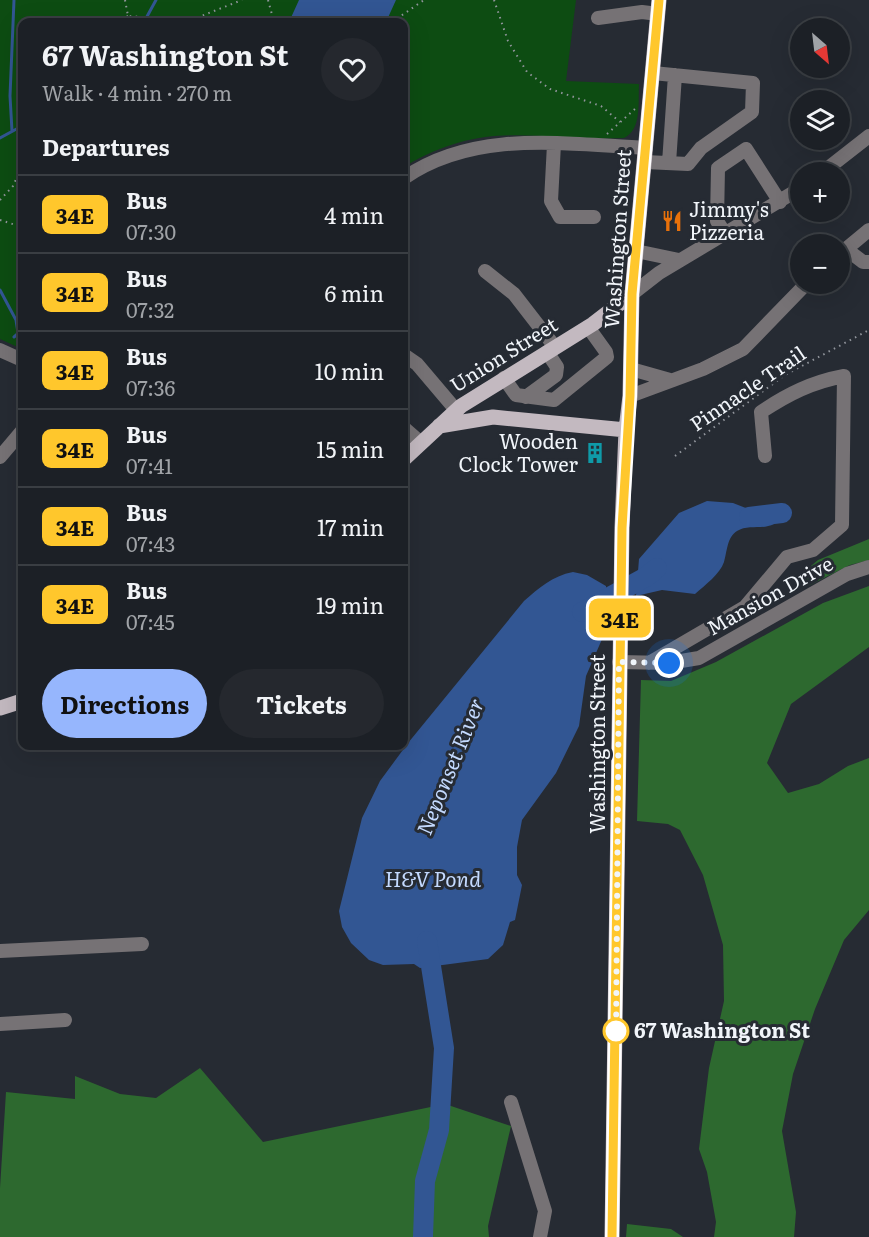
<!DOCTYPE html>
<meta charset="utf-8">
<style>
:root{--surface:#1c2026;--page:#25282e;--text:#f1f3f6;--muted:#a0a3a7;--line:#3a3e43;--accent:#96b6fd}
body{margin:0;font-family:Literata,serif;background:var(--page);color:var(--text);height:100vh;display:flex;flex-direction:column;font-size:22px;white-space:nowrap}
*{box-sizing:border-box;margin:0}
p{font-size:20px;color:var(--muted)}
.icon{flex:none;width:33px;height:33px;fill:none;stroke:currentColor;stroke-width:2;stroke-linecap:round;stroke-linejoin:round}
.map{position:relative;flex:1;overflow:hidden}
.details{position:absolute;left:18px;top:18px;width:390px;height:732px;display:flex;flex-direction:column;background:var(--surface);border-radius:12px;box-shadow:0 6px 24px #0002,0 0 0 2px var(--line)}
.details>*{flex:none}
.badge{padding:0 12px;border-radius:9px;font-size:21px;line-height:39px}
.needle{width:39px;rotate:152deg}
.fabs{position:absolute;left:790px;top:18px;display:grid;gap:12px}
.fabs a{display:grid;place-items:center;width:60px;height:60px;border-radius:50%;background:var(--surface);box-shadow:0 6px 24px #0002,0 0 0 2px var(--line);font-size:30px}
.you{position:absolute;width:30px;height:30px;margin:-15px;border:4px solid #fff;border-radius:50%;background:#1a73e8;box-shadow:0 0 0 9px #1a73e833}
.map>.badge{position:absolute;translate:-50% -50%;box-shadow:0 0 0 3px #fff}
h2{padding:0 24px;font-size:22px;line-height:54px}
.round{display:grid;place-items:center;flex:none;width:63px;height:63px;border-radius:32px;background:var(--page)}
.headline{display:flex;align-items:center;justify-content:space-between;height:102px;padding:0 24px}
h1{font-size:28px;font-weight:700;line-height:45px}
.cta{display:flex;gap:12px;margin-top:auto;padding:12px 24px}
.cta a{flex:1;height:69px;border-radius:36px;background:var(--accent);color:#111;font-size:24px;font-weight:700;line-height:69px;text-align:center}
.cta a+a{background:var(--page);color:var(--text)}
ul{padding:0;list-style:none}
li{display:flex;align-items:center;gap:18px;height:78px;padding:0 24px;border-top:2px solid var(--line)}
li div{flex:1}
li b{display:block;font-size:22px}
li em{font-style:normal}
li .badge{min-width:66px;font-weight:700;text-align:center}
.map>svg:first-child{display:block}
.green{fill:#0d4c12}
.forest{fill:#2d692f}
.water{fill:#325693}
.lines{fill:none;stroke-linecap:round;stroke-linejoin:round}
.stream{stroke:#325693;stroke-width:3}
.river{stroke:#325693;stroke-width:20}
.path{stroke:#91959c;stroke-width:2;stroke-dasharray:1.5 4.5;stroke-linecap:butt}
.minor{stroke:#767275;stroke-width:14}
.major{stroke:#c3b9c0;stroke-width:15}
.line-casing{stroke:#fff;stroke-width:14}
.line{stroke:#ffc72c;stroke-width:9}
.walk{stroke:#f1f5fa;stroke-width:6;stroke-dasharray:0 10.8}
.stop-dot{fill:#fff;stroke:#ffc72c;stroke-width:3}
.labels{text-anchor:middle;stroke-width:6;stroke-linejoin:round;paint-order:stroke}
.poi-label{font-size:20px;fill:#f1f5fa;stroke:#262b33;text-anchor:start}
.street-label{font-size:20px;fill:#f1f5fa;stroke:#262b33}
.stop-label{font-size:20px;font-weight:bold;fill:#f1f5fa;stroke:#262b33;text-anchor:start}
.water-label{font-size:21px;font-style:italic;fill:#c4daff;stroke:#262b33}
</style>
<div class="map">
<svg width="869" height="1237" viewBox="0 0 869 1237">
<rect width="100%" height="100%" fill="#262b33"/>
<path class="green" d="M 0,0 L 576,0 L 566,81 L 639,84 C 638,102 642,130 624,138 C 537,142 487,117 404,167 L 404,22 L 22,22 L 22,349 L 0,339 Z"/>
<path class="forest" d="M 869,539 L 869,560 L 850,565 L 808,586 L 799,576 L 818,560 Z
M 869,586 L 869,647 L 791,704 L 767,763 L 788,793 L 819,784 L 848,766 L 869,758 L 869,910 L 844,940 L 815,1009 L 793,1074 L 782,1131 L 796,1212 L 794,1237 L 714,1237 L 716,1222 L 707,1172 L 699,1149 L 709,1068 L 724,1001 L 723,945 L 703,875 L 680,830 L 668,824 L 637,821 L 641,680 L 671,681 L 716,662 L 823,603 Z
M 200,1068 L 263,1142 L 445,1104 L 511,1126 L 488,1226 L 489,1237 L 0,1237 L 0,1188 L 6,1092 L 75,1099 L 75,1076 L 120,1094 L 156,1098 Z
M 627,1224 L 671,1229 L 683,1237 L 626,1237 Z"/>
<path class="water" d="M 299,0 L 396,0 L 386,22 L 289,22 Z
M 707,501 L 733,503 L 756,512 L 774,505 L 774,524 C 763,530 748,524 737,531 C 727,537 727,552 724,562 C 720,574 705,585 695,594 L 662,590 L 636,596 L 639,559 L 679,513 Z
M 573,572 L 587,575 L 606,586 L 606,630 L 586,676 L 579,726 L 556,773 L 522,820 L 517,847 L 517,875 L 522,885 L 515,920 L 510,922 L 503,945 L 488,959 L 420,968 L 414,964 L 383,965 L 369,960 L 351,943 L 342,927 L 339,911 L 362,818 L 380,781 L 408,743 L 524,601 C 539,588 552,576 573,572 Z"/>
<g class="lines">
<path class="stream" d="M 144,22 L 156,0
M 12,131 L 10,96 L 14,0
M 0,138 L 22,126
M 0,290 L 16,320 L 18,333
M 14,337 L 22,330"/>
<path class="river" d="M 749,517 L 782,513
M 582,612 L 646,577 L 657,568
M 423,1237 L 425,1181 L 439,1130 L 444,1048 L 427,941"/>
<path class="path" d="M 125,0 L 128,16 L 142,17 L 157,22
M 268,0 L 274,22
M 494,0 L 508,41 L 527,72 L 550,89 L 601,106 L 620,122
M 116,22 L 128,16
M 186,22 L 242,0
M 392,22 L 424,0
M 607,134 L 636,108
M 0,200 L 13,186 L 22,166
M 0,220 L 22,227
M 675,456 L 785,375 L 869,330"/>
<path class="minor" d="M 598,18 L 642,12 L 658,14
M 554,144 L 551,201 L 560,217 L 594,217
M 645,162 L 688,164 L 701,148 L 752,112 L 753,83 L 653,73
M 669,163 L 675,75
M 823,172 L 869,136
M 404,178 C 475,129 565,144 646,148
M 726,235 L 717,221 L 718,168 L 746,149 L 780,202
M 846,249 L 863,262 L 869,262
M 636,251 L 679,260
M 840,254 L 869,230
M 485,271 L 514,294 L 555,347
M 632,294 L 659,273 L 801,188
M 0,350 L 22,360
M 404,355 L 417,364 L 456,410
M 631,369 L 670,380
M 504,378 L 516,395 L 554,400 L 607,357 L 606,352 L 588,327
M 630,396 L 703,369 L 743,349 L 806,284
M 526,397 L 556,375 L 557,367 L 547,352
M 404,428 L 420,442
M 0,457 L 22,431
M 619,662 L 669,663 L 699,658 L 847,574 L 869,567
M 649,663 L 745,607 L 787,557 L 813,550 L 842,525 L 844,376 C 812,382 788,394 761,412 L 765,456
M 0,951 L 142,944
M 0,1024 L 65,1020
M 511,1102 L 545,1211 L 540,1237"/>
<path class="major" d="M 439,426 L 493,417 L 626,430
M 404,459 L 461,406 L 593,324 L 632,294
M 0,708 L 22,701
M 612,1237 L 622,528 L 626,430 L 630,396 L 632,294 L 659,0"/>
</g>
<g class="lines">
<defs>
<path id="line" d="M 612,1237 L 622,528 L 630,396 L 632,294 L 659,0"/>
</defs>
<use href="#line" class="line-casing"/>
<use href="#line" class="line"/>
<path class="walk" d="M 616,1031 L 616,1039 L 619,662 L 669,663"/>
</g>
<defs>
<symbol id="restaurant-bare" viewBox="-9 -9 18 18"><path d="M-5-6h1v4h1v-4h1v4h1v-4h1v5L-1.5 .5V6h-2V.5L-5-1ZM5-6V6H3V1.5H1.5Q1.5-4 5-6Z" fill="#e8710a" stroke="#262b33" stroke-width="2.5" paint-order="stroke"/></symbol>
<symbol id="building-bare" viewBox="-9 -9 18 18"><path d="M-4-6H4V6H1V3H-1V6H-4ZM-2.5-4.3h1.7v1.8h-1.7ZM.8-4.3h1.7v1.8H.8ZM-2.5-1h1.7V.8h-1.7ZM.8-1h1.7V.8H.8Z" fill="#0f9aa8" stroke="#262b33" stroke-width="2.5" paint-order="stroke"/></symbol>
</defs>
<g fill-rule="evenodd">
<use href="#restaurant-bare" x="657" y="206" width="30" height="30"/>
<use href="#building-bare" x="580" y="438" width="30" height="30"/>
</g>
<circle class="stop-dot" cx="616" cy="1031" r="12"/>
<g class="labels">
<g class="poi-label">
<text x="689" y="217">Jimmy's<tspan x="689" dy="23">Pizzeria</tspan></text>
<text x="578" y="449" text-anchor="end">Wooden<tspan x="578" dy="23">Clock Tower</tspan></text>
</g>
<g class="street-label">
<text transform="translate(618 239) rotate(-86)" y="7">Washington Street</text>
<text transform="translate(504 355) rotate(-32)" y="7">Union Street</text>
<text transform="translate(748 389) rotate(-34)" y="7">Pinnacle Trail</text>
<text transform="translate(770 596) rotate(-29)" y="7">Mansion Drive</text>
<text transform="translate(598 744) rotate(-90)" y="7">Washington Street</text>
</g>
<g class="stop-label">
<text x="634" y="1038">67 Washington St</text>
</g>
<g class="water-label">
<text transform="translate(451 767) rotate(-68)" y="7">Neponset River</text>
<text x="433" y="887">H&amp;V Pond</text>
</g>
</g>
</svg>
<div class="fabs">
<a><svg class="needle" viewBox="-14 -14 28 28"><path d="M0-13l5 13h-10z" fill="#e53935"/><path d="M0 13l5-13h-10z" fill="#a0a3a7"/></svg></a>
<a><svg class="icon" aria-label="layers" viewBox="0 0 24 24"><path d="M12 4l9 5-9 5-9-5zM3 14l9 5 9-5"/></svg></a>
<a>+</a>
<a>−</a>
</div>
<div class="you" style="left:669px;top:663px"></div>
<b class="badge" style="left:620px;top:618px;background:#ffc72c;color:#111">34E</b>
<section class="details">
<div class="headline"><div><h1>67 Washington St</h1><p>Walk · 4 min · 270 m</p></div><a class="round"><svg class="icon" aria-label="heart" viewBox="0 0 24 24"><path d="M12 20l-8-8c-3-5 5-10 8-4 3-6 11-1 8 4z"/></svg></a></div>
<h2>Departures</h2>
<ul>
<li><span class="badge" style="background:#ffc72c;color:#111">34E</span><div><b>Bus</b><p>07:30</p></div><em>4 min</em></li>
<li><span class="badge" style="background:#ffc72c;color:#111">34E</span><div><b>Bus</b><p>07:32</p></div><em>6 min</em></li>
<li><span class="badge" style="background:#ffc72c;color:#111">34E</span><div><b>Bus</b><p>07:36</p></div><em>10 min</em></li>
<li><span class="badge" style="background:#ffc72c;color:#111">34E</span><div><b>Bus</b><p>07:41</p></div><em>15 min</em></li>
<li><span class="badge" style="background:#ffc72c;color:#111">34E</span><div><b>Bus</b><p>07:43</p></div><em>17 min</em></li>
<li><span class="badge" style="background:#ffc72c;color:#111">34E</span><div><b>Bus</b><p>07:45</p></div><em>19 min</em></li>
</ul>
<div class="cta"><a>Directions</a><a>Tickets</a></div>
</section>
</div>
